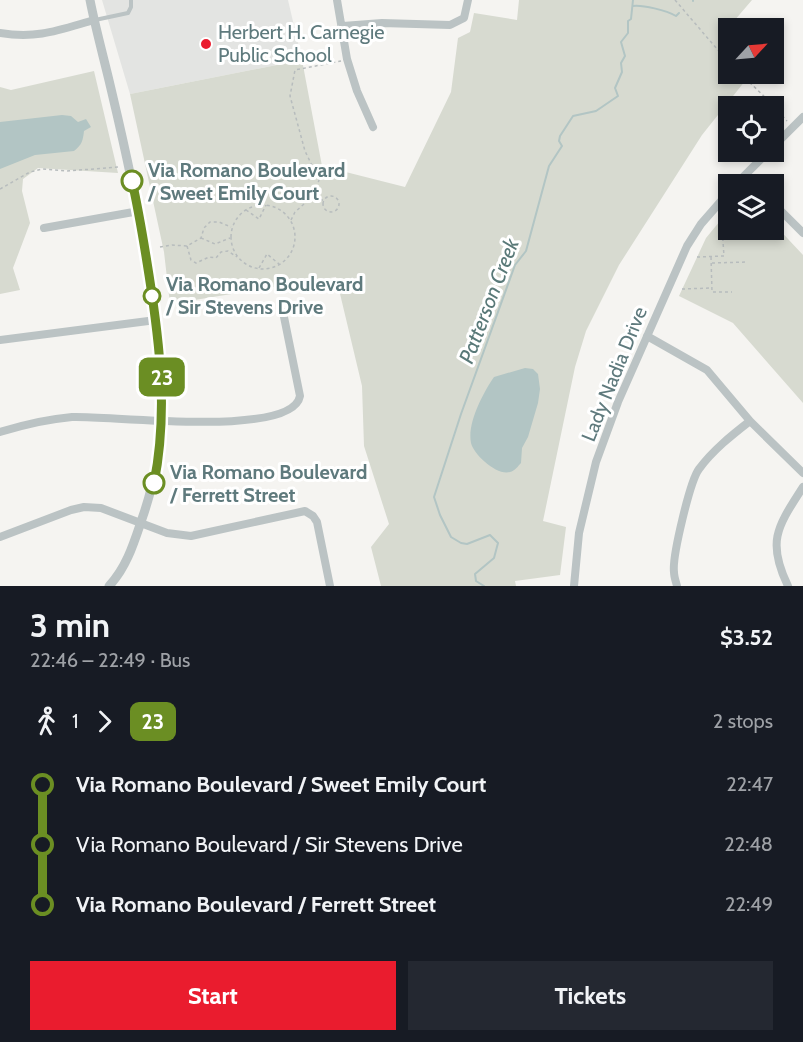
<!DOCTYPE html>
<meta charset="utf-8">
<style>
:root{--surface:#171b24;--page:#242831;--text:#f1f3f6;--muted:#9ea1a6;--accent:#ea1c2e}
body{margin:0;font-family:Cabin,sans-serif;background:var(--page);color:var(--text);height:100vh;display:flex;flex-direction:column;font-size:22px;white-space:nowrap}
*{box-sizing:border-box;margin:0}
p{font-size:20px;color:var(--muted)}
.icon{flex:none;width:33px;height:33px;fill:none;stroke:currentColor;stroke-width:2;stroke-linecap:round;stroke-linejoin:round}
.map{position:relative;height:586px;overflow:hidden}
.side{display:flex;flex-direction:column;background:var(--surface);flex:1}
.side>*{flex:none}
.badge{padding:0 12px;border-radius:9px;font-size:21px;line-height:39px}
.needle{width:39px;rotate:64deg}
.fabs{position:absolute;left:718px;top:18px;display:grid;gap:12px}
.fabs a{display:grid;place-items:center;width:66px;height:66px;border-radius:0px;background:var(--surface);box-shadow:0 3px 9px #0003;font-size:30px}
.map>.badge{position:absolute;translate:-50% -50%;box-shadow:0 0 0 3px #fff}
.legs{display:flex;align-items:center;gap:9px;height:66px;padding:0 30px;font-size:20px}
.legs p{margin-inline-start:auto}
.head{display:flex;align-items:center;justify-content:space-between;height:102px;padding:0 30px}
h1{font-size:33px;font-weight:700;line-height:45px}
.action{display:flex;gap:12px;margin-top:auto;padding:12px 30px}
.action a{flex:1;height:69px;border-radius:0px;background:var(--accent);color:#fff;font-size:24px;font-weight:700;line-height:69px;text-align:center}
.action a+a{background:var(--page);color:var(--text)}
ul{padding:0 30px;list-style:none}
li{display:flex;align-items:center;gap:21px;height:60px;font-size:22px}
li i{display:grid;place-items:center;width:9px;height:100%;margin:0 8px;background:currentColor}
li i::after{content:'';width:15px;height:15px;margin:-8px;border:4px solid;border-radius:50%;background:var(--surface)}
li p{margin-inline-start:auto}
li:first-child i{background:linear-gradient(#0000 50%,currentColor 0)}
li:last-child i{background:linear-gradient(currentColor 50%,#0000 0)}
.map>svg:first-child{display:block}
.built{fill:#e3e4e2}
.green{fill:#d7dad0}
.water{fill:#b2c5c4}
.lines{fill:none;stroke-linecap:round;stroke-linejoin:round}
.stream{stroke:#b2c5c4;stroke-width:2}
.path{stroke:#b7bcbd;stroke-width:1.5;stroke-dasharray:3 3;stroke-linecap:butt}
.service{stroke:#bbc3c4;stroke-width:4}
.minor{stroke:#bbc3c4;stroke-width:8}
.tertiary{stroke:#bbc3c4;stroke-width:9}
.line-1-casing{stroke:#fff;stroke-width:14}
.line-1{stroke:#6b8e23;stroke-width:9}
.poi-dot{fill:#ea1c2e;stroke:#fff;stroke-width:2}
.stop-1-dot{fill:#fff;stroke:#6b8e23;stroke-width:3}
.labels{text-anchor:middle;stroke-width:6;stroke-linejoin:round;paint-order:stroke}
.poi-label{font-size:20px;fill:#5f7a7d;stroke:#fff;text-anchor:start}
.stop-label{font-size:20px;font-weight:bold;fill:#5f7a7d;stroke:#fff;text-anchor:start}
.street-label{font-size:20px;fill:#5f7a7d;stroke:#fff}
.water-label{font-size:21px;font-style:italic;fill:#597978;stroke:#fff}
</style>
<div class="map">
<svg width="803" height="586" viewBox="0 0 803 586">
<rect width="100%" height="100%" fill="#f5f4f1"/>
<path class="built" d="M 102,0 L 288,0 L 302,60 L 130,94 Z"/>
<path class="green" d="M 519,0 L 752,0 L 734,21 L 735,28 L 729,28 L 729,74 L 748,74 L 749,76 L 702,135 L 619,265 L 586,331 L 575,367 L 543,521 L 566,527 L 560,575 L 515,581 L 516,586 L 381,586 L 371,547 L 389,524 L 364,446 L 362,386 L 336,277 L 170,304 L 164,252 L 130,94 L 302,60 L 322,166 L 405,187 L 451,92 L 458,38 L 470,32 L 474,13 L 517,20 Z
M 94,71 L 118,173 L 38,168 L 23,179 L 22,191 L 30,223 L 13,268 L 20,290 L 0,294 L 0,87 L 11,90 Z
M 729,210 L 729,230 L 774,230 L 774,224 L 803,255 L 803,403 L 733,323 L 679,296 L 706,238 Z"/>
<path class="water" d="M 62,115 L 71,116 L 78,122 L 86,119 L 91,127 L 84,131 C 83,140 82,145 74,151 L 35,155 L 0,169 L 0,122 Z
M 525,368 L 533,369 L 538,374 L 540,389 L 538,403 L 528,437 L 522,448 L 521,463 C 518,466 515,471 510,472 C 497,476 474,455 471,443 C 467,423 483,393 494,377 Z"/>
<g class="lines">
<path class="stream" d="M 693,1 L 693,0
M 633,6 C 643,5 666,10 676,16 L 679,13
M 484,586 L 476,581 L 475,574 L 494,558 L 498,543 L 490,535 L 467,544 L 461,543 L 451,537 L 440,515 L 434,497 L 461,414 L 515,265 L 526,251 L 549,166 L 562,146 L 559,141 L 560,136 L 573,116 L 596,111 L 618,96 L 615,88 L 622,72 L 621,63 L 625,56 L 621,42 L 628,33 L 628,21 L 631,19 L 633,0"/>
<path class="path" d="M 675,0 L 729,63
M 741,74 L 774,106
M 774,107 L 787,121
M 0,189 L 30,172 L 42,169 L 67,171 L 119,167
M 315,196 L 324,201
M323 204a8 8 0 1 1 16 0a8 8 0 1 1-16 0Z
M231 237a32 32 0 1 1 64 0a32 32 0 1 1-64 0Z
M 246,210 L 259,219 L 266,205
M 291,220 L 295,212 L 314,195 L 319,180 L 305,151 L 290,96 L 295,70 L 341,61
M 774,227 L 782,227
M 746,230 L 746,235
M 201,238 L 215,244 L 230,238
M 187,246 L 191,260 L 196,263 L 209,257 L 216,258 L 221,252 L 228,251 L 237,257
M 160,247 L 172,245 L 187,246 L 201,238 L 204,228 L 210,222 L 219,222 L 231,227
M 697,257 L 724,256 L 722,228 L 729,228
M 711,257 L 712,292 L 732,292
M 712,263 L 747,262
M 259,268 L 267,254 L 279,264
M 682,289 L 711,288"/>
<path class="service" d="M 95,20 L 128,13 L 131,7 L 131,0"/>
<path class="minor" d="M 337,0 L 347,59 L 357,91 L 373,127
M 343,26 L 382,23 L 450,25 L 464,18 L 468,0
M 0,33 C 38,39 59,30 94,20
M 774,146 L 803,117
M 745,176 L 754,184
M 736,184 L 768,152
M 774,204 L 803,233
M 44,228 L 139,211
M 647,336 L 707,370 L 750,421 L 803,473
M 0,340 L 156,320
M 0,432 C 23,425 48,419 72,417 C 108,415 292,439 300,396 L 283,312
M 0,537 L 71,510 L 84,507 L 101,508 L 167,533 L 191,536 L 305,511 L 313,516 L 317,522 L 330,586
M 574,586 L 579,533 L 596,462 L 618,402 L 687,246 L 701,224 L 729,192
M 677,586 C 676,582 674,577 674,572 C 672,557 690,481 699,469 C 713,450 732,435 750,421
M 788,586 C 766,541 778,526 803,487"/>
<path class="tertiary" d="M 90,0 C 96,31 105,62 112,93 C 126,152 139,211 148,271 C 162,356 172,429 144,513 C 135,539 128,566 109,586"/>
</g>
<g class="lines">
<defs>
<path id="line-1" d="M 132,181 C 139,212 144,243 149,275 C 160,345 168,413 154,483"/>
</defs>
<use href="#line-1" class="line-1-casing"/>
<use href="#line-1" class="line-1"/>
</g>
<circle class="poi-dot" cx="206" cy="44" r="6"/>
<g class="stop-1-dot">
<circle cx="132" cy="181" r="10"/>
<circle cx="152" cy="296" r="8"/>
<circle cx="154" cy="483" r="10"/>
</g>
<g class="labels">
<g class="poi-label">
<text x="218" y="39">Herbert H. Carnegie<tspan x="218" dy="23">Public School</tspan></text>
</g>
<g class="stop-label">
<text x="148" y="177">Via Romano Boulevard<tspan x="148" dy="23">/ Sweet Emily Court</tspan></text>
<text x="166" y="291">Via Romano Boulevard<tspan x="166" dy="23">/ Sir Stevens Drive</tspan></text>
<text x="170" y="479">Via Romano Boulevard<tspan x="170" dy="23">/ Ferrett Street</tspan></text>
</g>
<g class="street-label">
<text transform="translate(614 374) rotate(-68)" y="7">Lady Nadia Drive</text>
</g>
<g class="water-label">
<text transform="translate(489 301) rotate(-69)" y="7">Patterson Creek</text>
</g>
</g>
</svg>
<div class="fabs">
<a><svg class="needle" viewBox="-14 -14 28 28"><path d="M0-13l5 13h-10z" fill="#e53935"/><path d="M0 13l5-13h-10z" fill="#9ea1a6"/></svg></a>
<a><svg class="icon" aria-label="locate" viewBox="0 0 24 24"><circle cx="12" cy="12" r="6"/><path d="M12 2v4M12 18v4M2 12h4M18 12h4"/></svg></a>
<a><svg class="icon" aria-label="layers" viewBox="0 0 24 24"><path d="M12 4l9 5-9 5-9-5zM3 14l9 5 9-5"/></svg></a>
</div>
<b class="badge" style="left:162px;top:377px;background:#6b8e23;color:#fff">23</b>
</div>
<section class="side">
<div class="head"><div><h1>3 min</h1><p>22:46 – 22:49 · Bus</p></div><b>$3.52</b></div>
<div class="legs"><svg class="icon" aria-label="walk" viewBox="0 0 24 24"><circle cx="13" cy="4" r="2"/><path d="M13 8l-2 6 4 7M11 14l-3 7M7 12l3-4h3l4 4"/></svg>1<svg class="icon" aria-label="forward" viewBox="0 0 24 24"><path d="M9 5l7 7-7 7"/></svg><b class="badge" style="background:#6b8e23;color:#fff">23</b><p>2 stops</p></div>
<ul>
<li><i style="color:#6b8e23"></i><b>Via Romano Boulevard / Sweet Emily Court</b><p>22:47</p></li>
<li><i style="color:#6b8e23"></i><span>Via Romano Boulevard / Sir Stevens Drive</span><p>22:48</p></li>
<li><i style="color:#6b8e23"></i><b>Via Romano Boulevard / Ferrett Street</b><p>22:49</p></li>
</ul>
<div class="action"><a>Start</a><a>Tickets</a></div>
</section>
